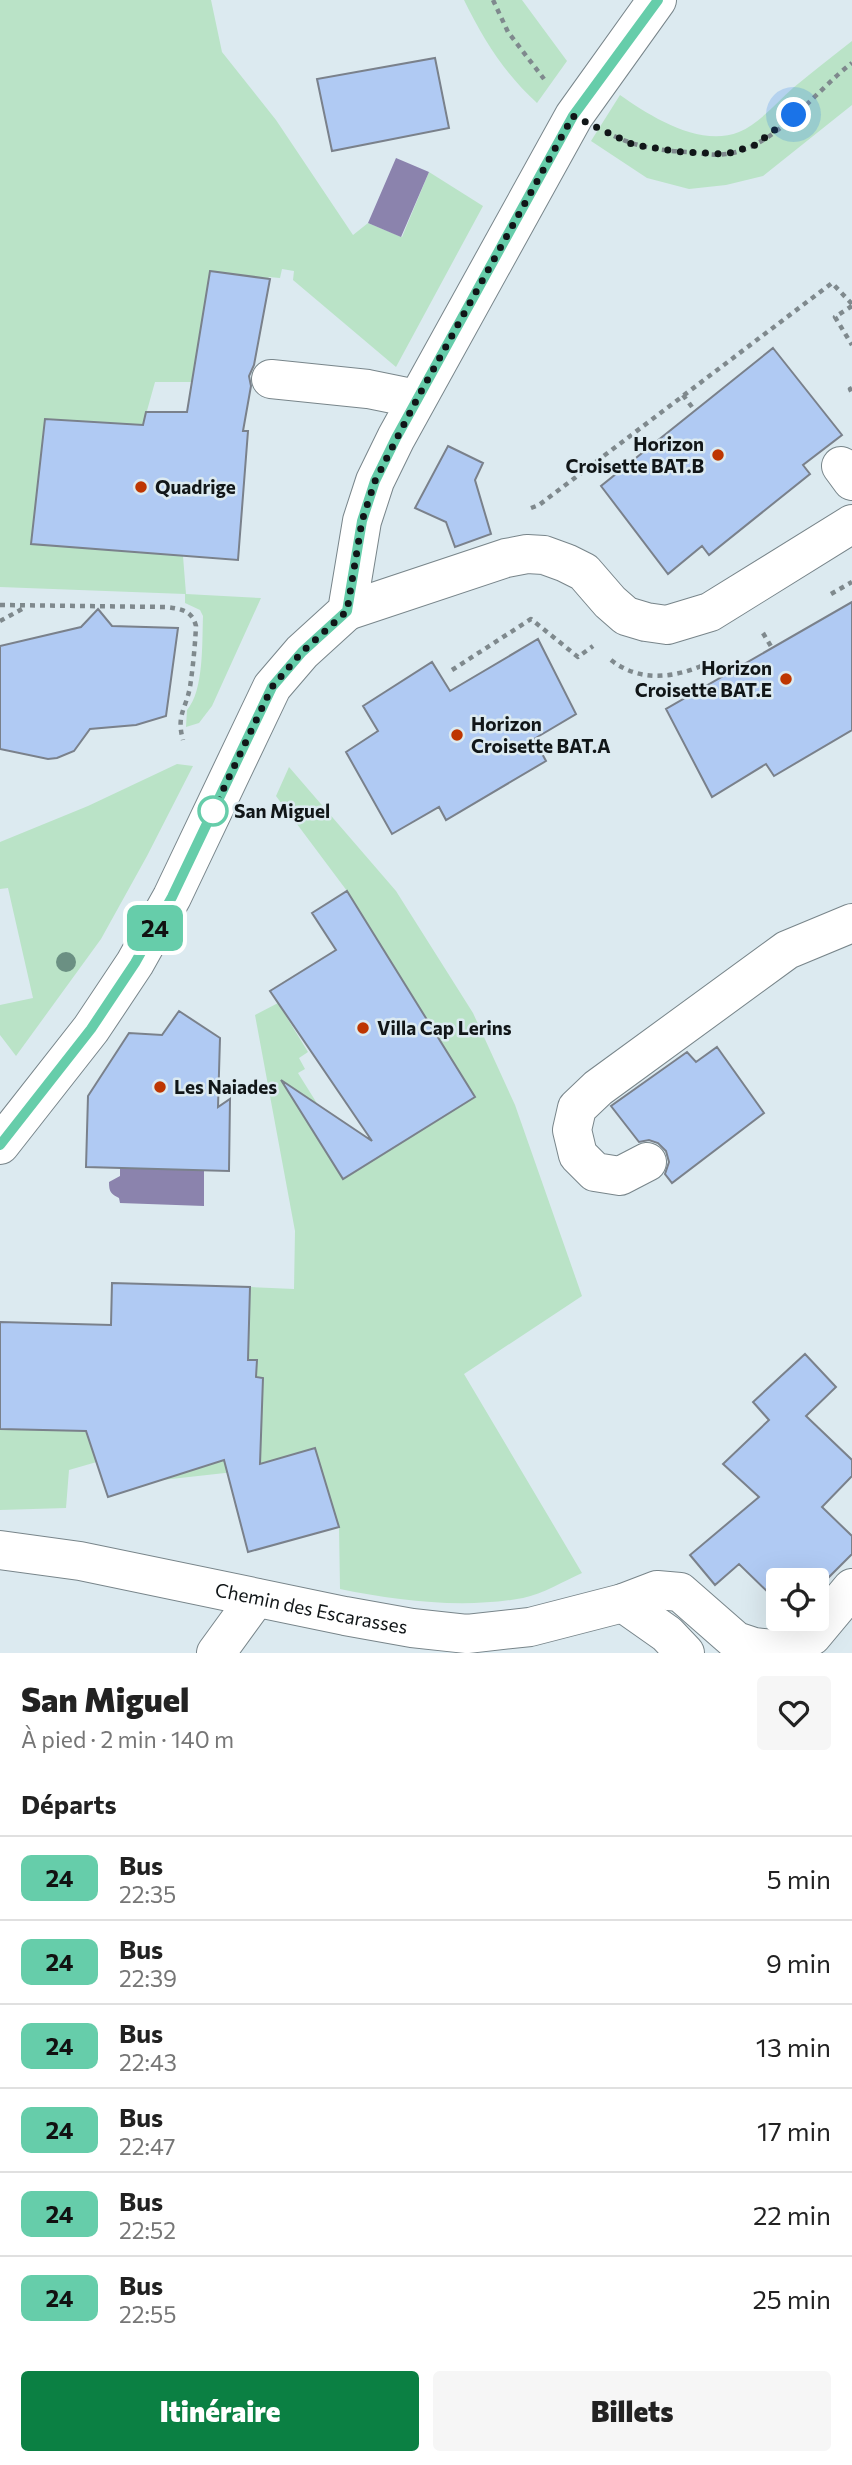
<!DOCTYPE html>
<html lang="fr">
<meta charset="utf-8">
<style>
:root{--surface:#fff;--page:#f6f6f6;--text:#222;--muted:#767676;--line:#e0e0e0;--accent:#0b8043}
body{margin:0;font-family:Commissioner,sans-serif;background:var(--page);color:var(--text);height:100vh;display:flex;flex-direction:column;font-size:26px;white-space:nowrap}
*{box-sizing:border-box;margin:0}
p{font-size:23px;color:var(--muted)}
.icon{flex:none;width:38px;height:38px;fill:none;stroke:currentColor;stroke-width:2;stroke-linecap:round;stroke-linejoin:round}
.map{position:relative;height:1653px;overflow:hidden}
.details{display:flex;flex-direction:column;background:var(--surface);flex:1}
.details>*{flex:none}
.badge{padding:0 14px;border-radius:10px;font-size:24px;line-height:46px}
.buttons{position:absolute;left:766px;top:1568px;display:grid;gap:14px}
.buttons a{display:grid;place-items:center;width:63px;height:63px;border-radius:7px;background:var(--surface);box-shadow:0 7px 28px #0002;font-size:35px}
.you{position:absolute;width:35px;height:35px;margin:-18px;border:5px solid #fff;border-radius:50%;background:#1a73e8;box-shadow:0 0 0 10px #1a73e833}
.map>.badge{position:absolute;translate:-50% -50%;box-shadow:0 0 0 4px #fff}
h2{padding:0 21px;font-size:26px;line-height:63px}
.round{display:grid;place-items:center;flex:none;width:74px;height:74px;border-radius:7px;background:var(--page)}
.headline{display:flex;align-items:center;justify-content:space-between;height:119px;padding:0 21px}
h1{font-size:33px;font-weight:800;line-height:52px}
.cta{display:flex;gap:14px;margin-top:auto;padding:14px 21px}
.cta a{flex:1;height:80px;border-radius:7px;background:var(--accent);color:#fff;font-size:28px;font-weight:800;line-height:80px;text-align:center}
.cta a+a{background:var(--page);color:var(--text)}
ul{padding:0;list-style:none}
li{display:flex;align-items:center;gap:21px;height:84px;padding:0 21px;border-top:2px solid var(--line)}
li div{flex:1}
li b{display:block;font-size:26px}
li em{font-style:normal}
li .badge{min-width:77px;font-weight:700;text-align:center}
.map>svg:first-child{display:block}
.green{fill:#bae3c7}
.water{fill:#8b83ad}
.building{fill:#b0caf3;stroke:#7a818b;stroke-width:2}
.lines{fill:none;stroke-linecap:round;stroke-linejoin:round}
.minor-casing{stroke:#78858a;stroke-width:40}
.path{stroke:#7f898d;stroke-width:4.5;stroke-dasharray:5 5;stroke-linecap:butt}
.minor{stroke:#fff;stroke-width:38}
.tree{fill:#6b9083}
.line-casing{stroke:#fff;stroke-width:16}
.line{stroke:#66cdaa;stroke-width:10}
.walk{stroke:#111618;stroke-width:7;stroke-dasharray:0 12.6}
.poi-dot{fill:#be3601;stroke:#dceaf0;stroke-width:2.5}
.stop-dot{fill:#fff;stroke:#66cdaa;stroke-width:3.5}
.labels{text-anchor:middle;stroke-width:5;stroke-linejoin:round;paint-order:stroke}
.poi-label{font-size:19px;font-weight:bold;fill:#111618;stroke:#dceaf0;text-anchor:start}
.stop-label{font-size:19px;font-weight:bold;fill:#111618;stroke:#dceaf0;text-anchor:start}
.street-label{font-size:19px;fill:#111618;stroke:#dceaf0}
</style>
<div class="map">
<svg width="852" height="1653" viewBox="0 0 852 1653">
<rect width="100%" height="100%" fill="#dceaf0"/>
<path class="green" d="M 0,0 L 211,0 L 222,52 L 276,120 L 353,235 L 368,223 L 402,237 L 429,172 L 483,206 L 396,367 L 293,280 L 294,271 L 282,269 L 280,278 L 269,277 L 193,382 L 155,382 L 143,425 L 45,419 L 31,544 L 183,556 L 186,594 L 261,598 L 212,706 L 199,723 L 186,727 L 187,710 C 204,691 202,642 203,616 L 200,610 L 185,603 L 185,594 L 0,587 Z
M 464,0 L 522,0 L 567,61 L 537,103 C 505,74 483,39 464,0 Z
M 852,41 L 852,105 L 763,176 L 726,185 L 689,189 L 647,178 L 591,141 L 620,95 C 650,116 700,148 739,132 C 759,124 777,102 793,88 C 812,72 832,57 852,41 Z
M 177,764 L 193,766 L 147,856 L 101,939 L 16,1056 L 0,1035 L 0,1005 L 33,998 L 8,888 L 0,889 L 0,842 L 88,806 Z
M 289,767 L 396,891 L 473,1013 L 515,1105 L 582,1296 L 464,1374 L 582,1573 C 564,1581 543,1594 523,1598 C 464,1609 398,1601 340,1589 L 339,1527 L 315,1448 L 234,1472 L 162,1480 L 152,1446 L 69,1470 L 66,1508 L 0,1510 L 0,1429 L 146,1428 L 263,1397 L 263,1378 L 256,1377 L 257,1360 L 248,1360 L 250,1287 L 294,1289 L 295,1231 L 255,1015 L 278,1003 L 308,1052 L 299,1058 L 305,1069 L 298,1073 L 318,1105 L 303,1115 L 343,1179 L 475,1097 L 347,891 L 276,796 Z"/>
<path class="water" d="M 396,158 L 429,172 L 401,237 L 368,223 Z
M 120,1168 L 204,1170 L 204,1206 L 120,1203 L 119,1198 C 111,1194 109,1192 109,1182 L 120,1176 Z"/>
<path class="building" d="M 435,58 L 449,128 L 332,151 L 317,79 Z
M 210,271 L 270,279 L 254,365 L 249,376 L 251,386 L 243,431 L 248,431 L 238,560 L 31,544 L 45,419 L 143,425 L 146,412 L 187,412 Z
M 773,348 L 842,435 L 803,465 L 810,474 L 709,555 L 702,546 L 668,574 L 601,486 Z
M 448,446 L 483,463 L 475,480 L 491,534 L 455,547 L 446,522 L 415,508 Z
M 852,602 L 852,730 L 774,776 L 766,764 L 712,797 L 666,709 Z
M 98,609 L 112,626 L 178,628 L 166,716 L 136,725 L 90,729 L 74,751 L 57,758 L 48,759 L 0,749 L 0,646 L 81,627 Z
M 538,639 L 576,714 L 534,739 L 546,761 L 446,820 L 439,807 L 392,834 L 346,752 L 378,731 L 363,706 L 432,662 L 450,691 Z
M 347,891 L 475,1097 L 343,1179 L 281,1080 L 372,1141 L 270,991 L 336,950 L 312,913 Z
M 179,1011 L 220,1038 L 218,1107 L 230,1099 L 229,1171 L 86,1167 L 88,1096 L 129,1033 L 162,1035 Z
M 717,1047 L 764,1113 L 672,1183 L 665,1174 L 669,1162 L 666,1151 L 658,1143 L 649,1140 L 639,1142 L 611,1106 L 687,1052 L 696,1062 Z
M 112,1283 L 250,1287 L 248,1360 L 257,1360 L 256,1377 L 263,1378 L 260,1464 L 315,1448 L 339,1527 L 248,1552 L 224,1460 L 108,1497 L 86,1431 L 0,1429 L 0,1322 L 111,1325 Z
M 805,1354 L 836,1387 L 806,1416 L 852,1460 L 852,1476 L 822,1507 L 852,1536 L 852,1554 L 817,1589 L 817,1580 L 779,1580 L 779,1603 L 739,1564 L 715,1585 L 690,1555 L 759,1497 L 723,1464 L 769,1420 L 753,1402 Z"/>
<g class="lines">
<defs>
<g id="minor">
<path d="M 271,379 L 368,389 L 417,399"/>
<path d="M 841,466 L 852,481"/>
<path d="M 347,611 L 506,558 L 527,554 L 544,555 L 566,563 L 584,572 L 610,602 L 626,616 L 646,622 L 667,625 L 710,612 L 852,524"/>
<path d="M 0,1145 L 91,1029 L 135,963 L 172,897 L 272,687 L 302,652 L 347,611 L 362,521 L 375,481 L 396,438 L 574,116 L 657,0"/>
<path d="M 647,1162 L 620,1176 L 595,1172 L 578,1155 L 572,1130 L 577,1108 L 598,1088 L 787,950 L 852,923"/>
<path id="s1" d="M 0,1550 L 80,1561 L 345,1616 L 412,1628 L 467,1634 L 530,1627 L 623,1603 L 657,1590 L 680,1592 L 736,1641 L 754,1647 L 773,1649 L 790,1647 L 812,1636 L 852,1588"/>
<path d="M 623,1603 L 667,1634 L 685,1653"/>
<path d="M 216,1653 L 256,1598"/>
</g>
</defs>
<use href="#minor" class="minor-casing"/>
<path class="path" d="M 493,0 L 508,32 L 544,79
M 614,136 C 637,147 662,151 688,152 C 700,153 714,156 726,154 C 775,148 814,92 852,63
M 852,306 L 835,317 L 852,345
M 852,388 L 850,389 L 852,393
M 683,395 L 695,411
M 531,508 L 539,505 L 832,283 L 852,304
M 831,594 L 852,582
M 0,605 L 166,607 C 181,609 192,610 196,626 C 195,646 193,667 190,687 C 186,709 176,715 183,740
M 0,621 L 24,608
M 763,633 L 772,648
M 611,660 C 640,683 676,678 708,663
M 452,670 L 531,619 L 578,657 L 593,646"/>
<use href="#minor" class="minor"/>
</g>
<circle class="tree" cx="66" cy="962" r="10"/>
<g class="lines">
<defs>
<path id="line" d="M 0,1145 L 91,1029 L 135,963 L 172,897 L 272,687 L 302,652 L 347,611 L 362,521 L 375,481 L 396,438 L 573,116 L 658,0"/>
</defs>
<use href="#line" class="line-casing"/>
<use href="#line" class="line"/>
<path class="walk" d="M 213,811 L 272,687 L 302,652 L 347,611 L 362,521 L 375,481 L 417,399 L 573,116 L 634,145 L 682,152 L 726,154 L 755,145 L 794,115"/>
</g>
<g class="poi-dot">
<circle cx="718" cy="455" r="7"/>
<circle cx="141" cy="487" r="7"/>
<circle cx="786" cy="679" r="7"/>
<circle cx="457" cy="735" r="7"/>
<circle cx="363" cy="1028" r="7"/>
<circle cx="160" cy="1087" r="7"/>
</g>
<circle class="stop-dot" cx="213" cy="811" r="14"/>
<g class="labels">
<g class="poi-label">
<text x="704" y="451" text-anchor="end">Horizon<tspan x="704" dy="22">Croisette BAT.B</tspan></text>
<text x="155" y="494">Quadrige</text>
<text x="772" y="675" text-anchor="end">Horizon<tspan x="772" dy="22">Croisette BAT.E</tspan></text>
<text x="471" y="731">Horizon<tspan x="471" dy="22">Croisette BAT.A</tspan></text>
<text x="377" y="1035">Villa Cap Lerins</text>
<text x="174" y="1094">Les Naiades</text>
</g>
<g class="stop-label">
<text x="234" y="818">San Miguel</text>
</g>
<g class="street-label">
<text dy="7" stroke="none"><textPath href="#s1" startOffset="317">Chemin des Escarasses</textPath></text>
</g>
</g>
</svg>
<div class="buttons">
<a><svg class="icon" aria-label="locate" viewBox="0 0 24 24"><circle cx="12" cy="12" r="6"/><path d="M12 2v4M12 18v4M2 12h4M18 12h4"/></svg></a>
</div>
<div class="you" style="left:794px;top:115px"></div>
<b class="badge" style="left:155px;top:928px;background:#66cdaa;color:#111">24</b>
</div>
<section class="details">
<div class="headline"><div><h1>San Miguel</h1><p>À pied · 2 min · 140 m</p></div><a class="round"><svg class="icon" aria-label="heart" viewBox="0 0 24 24"><path d="M12 20l-8-8c-3-5 5-10 8-4 3-6 11-1 8 4z"/></svg></a></div>
<h2>Départs</h2>
<ul>
<li><span class="badge" style="background:#66cdaa;color:#111">24</span><div><b>Bus</b><p>22:35</p></div><em>5 min</em></li>
<li><span class="badge" style="background:#66cdaa;color:#111">24</span><div><b>Bus</b><p>22:39</p></div><em>9 min</em></li>
<li><span class="badge" style="background:#66cdaa;color:#111">24</span><div><b>Bus</b><p>22:43</p></div><em>13 min</em></li>
<li><span class="badge" style="background:#66cdaa;color:#111">24</span><div><b>Bus</b><p>22:47</p></div><em>17 min</em></li>
<li><span class="badge" style="background:#66cdaa;color:#111">24</span><div><b>Bus</b><p>22:52</p></div><em>22 min</em></li>
<li><span class="badge" style="background:#66cdaa;color:#111">24</span><div><b>Bus</b><p>22:55</p></div><em>25 min</em></li>
</ul>
<div class="cta"><a>Itinéraire</a><a>Billets</a></div>
</section>
